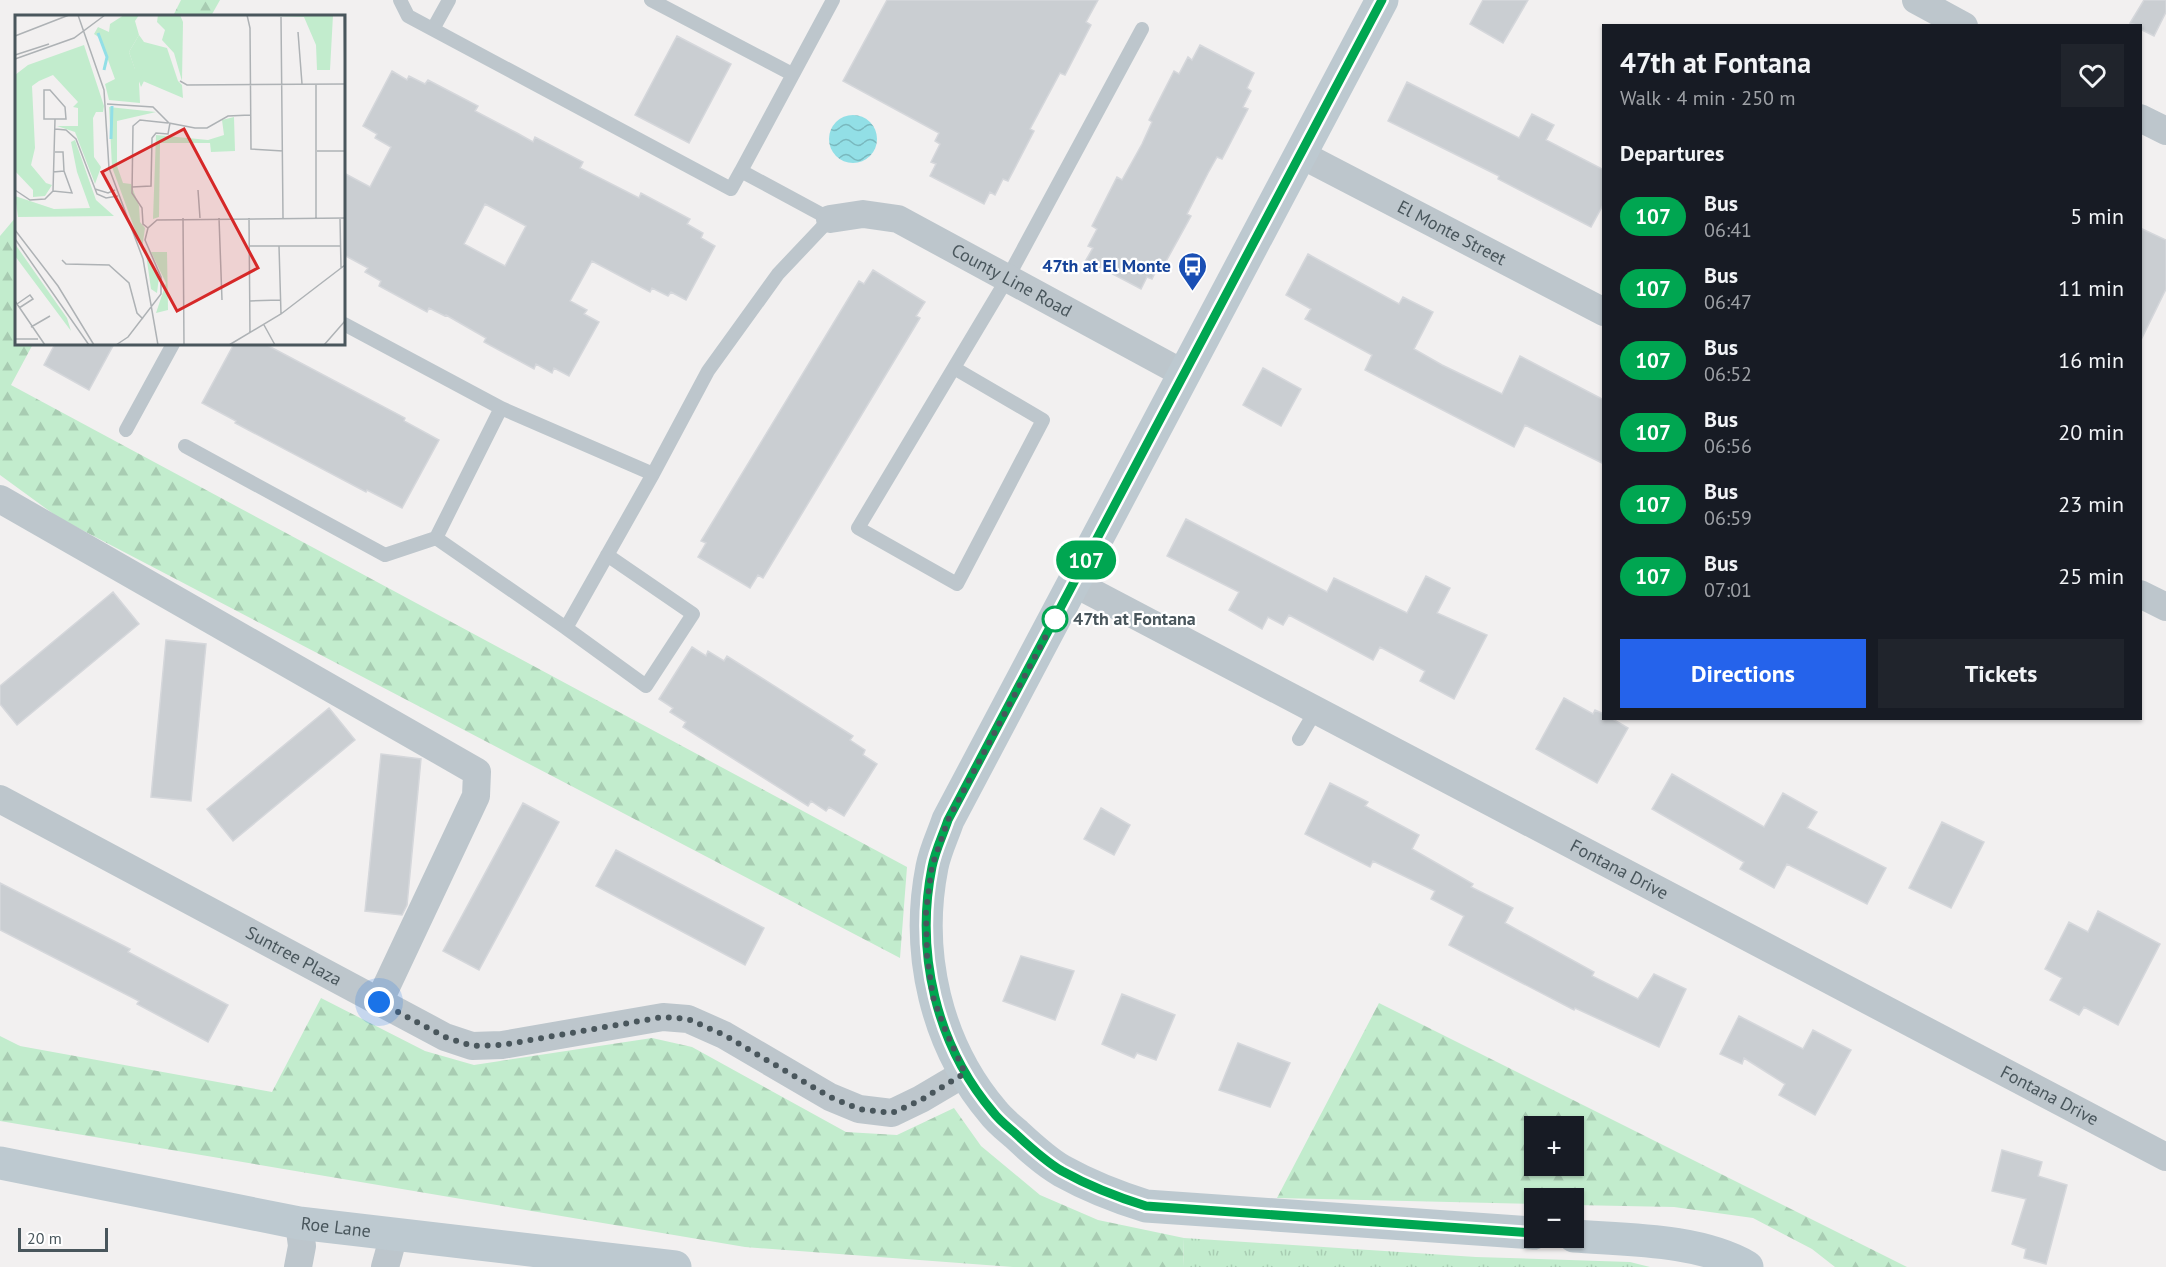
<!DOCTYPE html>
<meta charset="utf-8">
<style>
:root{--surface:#171b24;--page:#20242c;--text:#f1f3f6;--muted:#9ea1a6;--accent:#2563eb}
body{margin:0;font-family:"PT Sans",sans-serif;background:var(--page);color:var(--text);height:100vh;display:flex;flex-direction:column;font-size:22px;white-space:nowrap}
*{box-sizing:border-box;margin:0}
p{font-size:20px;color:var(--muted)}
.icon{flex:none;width:33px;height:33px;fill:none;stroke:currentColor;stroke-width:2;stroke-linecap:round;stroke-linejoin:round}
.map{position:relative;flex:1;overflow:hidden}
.details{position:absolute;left:1602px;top:24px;width:540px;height:696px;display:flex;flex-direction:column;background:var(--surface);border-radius:0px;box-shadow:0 2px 4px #0004}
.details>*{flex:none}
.badge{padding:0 12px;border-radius:20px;font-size:21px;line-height:39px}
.buttons{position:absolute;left:1524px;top:1116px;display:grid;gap:12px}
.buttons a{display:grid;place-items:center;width:60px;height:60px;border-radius:0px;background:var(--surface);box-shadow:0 2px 4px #0004;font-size:30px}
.scale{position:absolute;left:18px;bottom:15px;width:90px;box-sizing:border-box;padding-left:6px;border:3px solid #49565c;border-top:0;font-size:16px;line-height:21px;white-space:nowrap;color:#49565c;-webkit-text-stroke:4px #fff;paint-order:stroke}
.you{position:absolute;width:30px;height:30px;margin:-15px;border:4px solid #fff;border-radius:50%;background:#1a73e8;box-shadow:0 0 0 9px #1a73e833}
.map>.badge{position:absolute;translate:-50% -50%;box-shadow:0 0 0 3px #fff}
h2{padding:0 18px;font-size:22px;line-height:54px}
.round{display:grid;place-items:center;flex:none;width:63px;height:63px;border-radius:0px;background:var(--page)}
.headline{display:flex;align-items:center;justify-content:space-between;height:102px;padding:0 18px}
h1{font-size:28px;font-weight:700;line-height:45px}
.primary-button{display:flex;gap:12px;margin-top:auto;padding:12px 18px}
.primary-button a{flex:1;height:69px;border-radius:0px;background:var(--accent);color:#fff;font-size:24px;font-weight:700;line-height:69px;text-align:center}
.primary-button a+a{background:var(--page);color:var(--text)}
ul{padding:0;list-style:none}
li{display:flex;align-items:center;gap:18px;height:72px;padding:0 18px}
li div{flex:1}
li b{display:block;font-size:22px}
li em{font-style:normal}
li .badge{min-width:66px;font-weight:700;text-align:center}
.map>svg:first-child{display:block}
.grass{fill:url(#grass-tufts)}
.forest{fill:url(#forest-firs);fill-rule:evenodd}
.water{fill:url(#water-waves)}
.building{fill:#caced2;stroke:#d5d7db;stroke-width:1.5;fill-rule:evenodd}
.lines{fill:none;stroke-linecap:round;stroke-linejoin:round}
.lane{stroke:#bdc6cc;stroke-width:14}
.street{stroke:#bdc6cc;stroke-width:28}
.secondary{stroke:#bdc9d0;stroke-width:33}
.line-casing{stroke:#fff;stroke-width:14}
.line{stroke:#00a651;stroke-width:9}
.walk{stroke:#49565c;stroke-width:6;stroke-dasharray:0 10.8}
.stop-dot{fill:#fff;stroke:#00a651;stroke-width:3}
.labels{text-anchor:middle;stroke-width:4.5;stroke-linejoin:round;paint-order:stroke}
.street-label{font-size:18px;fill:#49565c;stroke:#fff}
.transit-label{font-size:18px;font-weight:bold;fill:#164399;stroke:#fff;text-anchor:end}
.stop-label{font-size:18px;font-weight:bold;fill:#49565c;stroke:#fff;text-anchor:start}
.inset-river{fill:none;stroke:#92dfe6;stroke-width:3}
.inset-road{fill:none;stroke:#aeb2b5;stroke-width:1.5}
.view{fill:#d62828;fill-opacity:0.15;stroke:#d62828;stroke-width:3}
.inset-edge{fill:none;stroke:#49565c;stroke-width:3}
</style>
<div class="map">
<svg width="2166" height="1267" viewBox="0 0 2166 1267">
<defs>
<pattern id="grass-tufts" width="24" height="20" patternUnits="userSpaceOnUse" patternTransform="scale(1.5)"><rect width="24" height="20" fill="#c2eccd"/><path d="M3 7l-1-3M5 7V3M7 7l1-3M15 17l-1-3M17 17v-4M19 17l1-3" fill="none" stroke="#a8ccb2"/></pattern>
<pattern id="forest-firs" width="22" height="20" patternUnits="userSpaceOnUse" patternTransform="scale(1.5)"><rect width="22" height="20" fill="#c2eccd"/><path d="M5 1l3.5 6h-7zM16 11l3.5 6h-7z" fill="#a8ccb2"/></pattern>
<pattern id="water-waves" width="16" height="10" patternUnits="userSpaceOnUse" patternTransform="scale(1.5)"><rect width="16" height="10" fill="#92dfe6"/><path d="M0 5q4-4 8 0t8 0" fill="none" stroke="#79b8be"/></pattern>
</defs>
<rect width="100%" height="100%" fill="#f2f0f0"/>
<path class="grass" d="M 1184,1238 L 1476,1257 L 1630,1262 L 1650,1267 L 1183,1267 Z"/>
<path class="forest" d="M 181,0 L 220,0 L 211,16 L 173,16 Z
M 16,217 L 16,344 L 33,344 L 11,385 L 907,867 L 900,958 L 59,518 L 0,475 L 0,236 Z
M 321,998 L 425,1051 L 474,1065 L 652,1038 L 692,1047 L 846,1132 L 897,1135 L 954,1108 L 981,1146 L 1040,1195 L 1098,1220 L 1184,1238 L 1183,1267 L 1013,1267 L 745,1247 L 0,1121 L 0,1036 L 20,1046 L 272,1092 Z
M 1379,1003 L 1907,1267 L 1835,1267 L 1812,1249 L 1753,1218 L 1674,1207 L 1574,1205 L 1574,1198 L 1534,1198 L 1534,1204 L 1277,1198 ZM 1534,1126 L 1574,1126 L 1574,1166 L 1534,1166 Z"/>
<path class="water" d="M829 139a24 24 0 1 1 48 0a24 24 0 1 1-48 0Z"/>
<path class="building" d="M 887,0 L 1098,0 L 1086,22 L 1091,25 L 1065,75 L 1060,73 L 1030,129 L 1034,131 L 1008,181 L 1003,179 L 995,195 L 990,192 L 984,204 L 930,176 L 936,164 L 931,162 L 940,144 L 935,141 L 939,133 L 843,81 Z
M 1483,0 L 1528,0 L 1503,43 L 1470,24 Z
M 2144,0 L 2166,0 L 2166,12 L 2154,36 L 2140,29 L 2140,26 L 2130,23 Z
M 677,36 L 731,64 L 689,143 L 635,115 Z
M 1200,45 L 1254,73 L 1247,88 L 1251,91 L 1243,107 L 1248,109 L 1222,159 L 1217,157 L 1208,173 L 1187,214 L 1191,216 L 1164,265 L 1160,263 L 1152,279 L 1147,277 L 1141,289 L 1086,260 L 1093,248 L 1088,246 L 1097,229 L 1092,226 L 1117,177 L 1122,180 L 1142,144 L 1152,122 L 1149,120 L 1174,71 L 1179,74 L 1188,57 L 1192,60 Z
M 392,71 L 407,80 L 409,76 L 425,84 L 428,80 L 478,106 L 475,111 L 517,133 L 533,142 L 535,137 L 583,162 L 580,168 L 639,198 L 641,193 L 690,219 L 687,224 L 703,233 L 701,238 L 715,246 L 686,300 L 671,292 L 668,296 L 652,288 L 650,292 L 592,261 L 570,301 L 587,310 L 584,314 L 599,322 L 569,376 L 554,368 L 552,373 L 536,364 L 534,369 L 484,342 L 486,338 L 446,315 L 445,316 L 429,308 L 427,312 L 379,286 L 381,281 L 365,272 L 368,268 L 344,255 L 344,173 L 370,187 L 391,147 L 375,138 L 377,134 L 363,126 ZM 485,204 L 526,226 L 505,266 L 464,244 Z
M 1407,82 L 1519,138 L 1532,114 L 1554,125 L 1546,140 L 1604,170 L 1604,203 L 1591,227 L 1498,179 L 1499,176 L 1388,121 Z
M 2140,228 L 2166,240 L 2166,289 L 2140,342 Z
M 1308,254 L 1399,304 L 1403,297 L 1433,312 L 1414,349 L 1442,365 L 1502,394 L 1520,356 L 1604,400 L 1604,464 L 1525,425 L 1514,447 L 1365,370 L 1372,355 L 1305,319 L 1311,309 L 1286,295 Z
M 873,270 L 925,302 L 916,316 L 920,318 L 763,578 L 758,575 L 750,588 L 698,557 L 706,543 L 701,541 L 859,281 L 864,284 Z
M 55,344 L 114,344 L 89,390 L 44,365 Z
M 234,344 L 265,344 L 405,418 L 404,421 L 439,440 L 402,508 L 367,490 L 366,492 L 235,423 L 236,421 L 202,403 Z
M 1263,368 L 1301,389 L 1281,426 L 1243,405 Z
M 1186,519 L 1327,592 L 1334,578 L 1407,613 L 1426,576 L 1450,588 L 1437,613 L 1487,635 L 1454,699 L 1420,681 L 1425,671 L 1380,647 L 1373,660 L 1289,615 L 1283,625 L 1268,617 L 1262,629 L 1229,610 L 1239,592 L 1167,556 Z
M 113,592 L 139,624 L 17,725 L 0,704 L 0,686 Z
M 166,640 L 206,644 L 191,801 L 151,797 Z
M 692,647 L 706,656 L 708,651 L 724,661 L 727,656 L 853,736 L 850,740 L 865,750 L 863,755 L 877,764 L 844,816 L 829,807 L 826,811 L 811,801 L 808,806 L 683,727 L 686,722 L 670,712 L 673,708 L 659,699 Z
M 1564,698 L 1593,714 L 1595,710 L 1604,714 L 1604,718 L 1611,718 L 1628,728 L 1597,783 L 1536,749 Z
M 329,708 L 355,740 L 233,841 L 207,809 Z
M 381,754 L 421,759 L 407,905 L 402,915 L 365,911 Z
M 1672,774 L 1764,827 L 1783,793 L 1817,812 L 1807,828 L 1886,868 L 1867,904 L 1787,864 L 1774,888 L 1740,869 L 1744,862 L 1652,809 Z
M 1330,783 L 1368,802 L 1365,806 L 1419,835 L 1412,849 L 1473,884 L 1471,887 L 1513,908 L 1505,923 L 1594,972 L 1592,976 L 1638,999 L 1654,974 L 1686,989 L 1659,1047 L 1575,1008 L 1574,1010 L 1449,945 L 1464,916 L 1431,899 L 1435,891 L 1373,861 L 1370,867 L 1305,834 Z
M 523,803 L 559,822 L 479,970 L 443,951 Z
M 1101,808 L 1130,825 L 1114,855 L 1084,839 Z
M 1942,822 L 1984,842 L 1951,908 L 1909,888 Z
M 616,850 L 764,928 L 745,965 L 596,886 Z
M 0,883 L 130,949 L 128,952 L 228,1005 L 208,1042 L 137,1004 L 139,1001 L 0,930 Z
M 2098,911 L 2160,944 L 2118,1025 L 2084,1007 L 2079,1015 L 2050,1000 L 2062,978 L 2045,969 L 2069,922 L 2088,932 Z
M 1021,956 L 1074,971 L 1055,1020 L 1003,1001 Z
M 1122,994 L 1175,1015 L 1156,1060 L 1137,1053 L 1134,1058 L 1102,1044 Z
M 1739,1016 L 1803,1049 L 1813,1030 L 1851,1050 L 1815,1115 L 1779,1095 L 1785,1084 L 1744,1058 L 1742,1064 L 1720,1054 Z
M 1238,1043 L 1290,1063 L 1270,1107 L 1219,1090 Z
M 2002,1150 L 2042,1162 L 2038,1176 L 2067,1185 L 2046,1264 L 2024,1258 L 2026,1249 L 2012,1244 L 2026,1199 L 1992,1191 Z"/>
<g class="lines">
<path class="lane" d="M 400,0 L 408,16 L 731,189 L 741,171
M 651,0 L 792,74
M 433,29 L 449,0
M 344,324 L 501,408 L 653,474 L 708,371 L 778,274 L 830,219 L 741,171 L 833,0
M 954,368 L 1043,420 L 957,584 L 858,528 L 1007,279 L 1142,29
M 126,430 L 173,344
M 185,446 L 385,555 L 436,538 L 501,408
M 436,538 L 566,628 L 653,474
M 566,628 L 646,686 L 693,614 L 607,555
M 1299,739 L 1316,710"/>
<g class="street">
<path d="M 1916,0 L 1964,26"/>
<path d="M 2140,118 L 2166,131"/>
<path id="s1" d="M 1300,154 L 1604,312"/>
<path id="s2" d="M 830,219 L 863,214 L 898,219 L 1184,374"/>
<path d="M 0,499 L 477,772 L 476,796 L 379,1002"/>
<path id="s3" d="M 1074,583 L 2166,1157"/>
<path d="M 2140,594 L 2166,607"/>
<path id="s4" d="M 0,799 L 445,1037 L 472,1046 L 502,1045 L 663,1017 L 688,1019 L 724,1035 L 830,1097 L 859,1109 L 892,1113 L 921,1099 L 965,1073"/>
<path d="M 298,1267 L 302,1246 L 299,1223"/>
<path d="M 385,1267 L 394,1235"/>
</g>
<g class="secondary">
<path d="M 1382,0 L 948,820 C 943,835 935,851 932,867 C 915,953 936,1045 993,1112 C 999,1120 1008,1127 1016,1134 C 1030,1147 1045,1161 1062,1171 C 1089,1186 1117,1197 1146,1206 L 1534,1233"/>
<path id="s5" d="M 0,1163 L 299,1223 L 675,1267"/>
<path d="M 1574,1236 C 1627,1240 1699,1239 1747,1267"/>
</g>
</g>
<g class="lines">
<defs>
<path id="line" d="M 1382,0 L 948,820 C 943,835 935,851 932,867 C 915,953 936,1045 993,1112 C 999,1120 1008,1127 1016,1134 C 1030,1147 1045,1161 1062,1171 C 1089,1186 1117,1197 1146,1206 L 1534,1233"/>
</defs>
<use href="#line" class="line-casing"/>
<use href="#line" class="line"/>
<path class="walk" d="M 379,1002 L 445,1037 L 472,1046 L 502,1045 L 663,1017 L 688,1019 L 724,1035 L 830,1097 L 859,1109 L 892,1113 L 921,1100 L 965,1073 L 946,1032 L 933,997 L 927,956 L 926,911 L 932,866 L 948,820 L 1055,619"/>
</g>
<defs>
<symbol id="bus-pin" viewBox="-11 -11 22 30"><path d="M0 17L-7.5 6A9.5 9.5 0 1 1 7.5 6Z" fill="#1a4fb4" stroke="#fff"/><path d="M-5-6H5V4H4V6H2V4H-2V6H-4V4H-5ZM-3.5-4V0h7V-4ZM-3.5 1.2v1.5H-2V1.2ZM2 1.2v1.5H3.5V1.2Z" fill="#fff"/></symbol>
</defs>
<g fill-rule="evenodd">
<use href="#bus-pin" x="1176" y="250" width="33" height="45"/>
</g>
<circle class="stop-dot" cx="1055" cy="619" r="12"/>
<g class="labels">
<g class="street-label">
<text dy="6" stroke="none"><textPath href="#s1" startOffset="171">El Monte Street</textPath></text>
<text dy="6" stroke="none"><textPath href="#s2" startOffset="198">County Line Road</textPath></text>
<text dy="6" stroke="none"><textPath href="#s3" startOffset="616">Fontana Drive</textPath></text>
<text dy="6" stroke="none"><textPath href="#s4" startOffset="333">Suntree Plaza</textPath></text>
<text dy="6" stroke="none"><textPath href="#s3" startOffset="1102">Fontana Drive</textPath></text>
<text dy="6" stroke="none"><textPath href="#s5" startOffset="342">Roe Lane</textPath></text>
</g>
<g class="transit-label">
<text x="1171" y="272">47th at El Monte</text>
</g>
<g class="stop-label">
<text x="1073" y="625">47th at Fontana</text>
</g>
</g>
<g transform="translate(15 15)">
<rect width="330" height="330" fill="#f2f0f0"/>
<path d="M 143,0 L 165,0 L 168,7 L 167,66 L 159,38 L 147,25 L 150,15 L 142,7 ZM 124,20 L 129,27 L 152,33 L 163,66 L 129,66 L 126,72 L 114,37 ZM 130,232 L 144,262 L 142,278 L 136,274 Z" fill="#c2eccd"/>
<path d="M 109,0 L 124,0 L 120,6 L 124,20 L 114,37 L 120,54 L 128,55 L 124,68 L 125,88 L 94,85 L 90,69 L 100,64 L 85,23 L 79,19 L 83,12 L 94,17 L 95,9 ZM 233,0 L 318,0 L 315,55 L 302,55 L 301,30 L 289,2 ZM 69,30 L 89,91 L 88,97 L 81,97 L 78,103 L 79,142 L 86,152 L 80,169 L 60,117 L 42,111 L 63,111 L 63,93 L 58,92 L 63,87 L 38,60 L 24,66 L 17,71 L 20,133 L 16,150 L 31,168 L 37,170 L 30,181 L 18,182 L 18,175 L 0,156 L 0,60 L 13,50 ZM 128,66 L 163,66 L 167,70 L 168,83 ZM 94,92 L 141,97 L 102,106 L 102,151 L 108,168 L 116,169 L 124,191 L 125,207 L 130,213 L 127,234 L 97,152 ZM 219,102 L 220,136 L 196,137 L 195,128 L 145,128 L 144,202 L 138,204 L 141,120 L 193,125 L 209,120 L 207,105 ZM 60,125 L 81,185 L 99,201 L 3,202 L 0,181 L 39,194 L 75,193 L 62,157 L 56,127 ZM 0,229 L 52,303 L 56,316 L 0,241 ZM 136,237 L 152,237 L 153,295 L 141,298 L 151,268 Z" fill="#c2eccd"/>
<path class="inset-river" d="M 83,18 L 92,42 L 89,55M 96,124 L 97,91"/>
<path class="inset-road" d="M 63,0 L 89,75 L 94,153 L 128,244 L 143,330M 232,0 L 235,13 L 236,134 L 268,136M 329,0 L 330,60M 266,2 L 268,203M 283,17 L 287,69M 0,21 L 54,0M 0,40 L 34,29M 0,44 L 59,23 L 90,0M 165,66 L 172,70 L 330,69M 301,69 L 301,203M 29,75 L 35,75 L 50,92 L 51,104 L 29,104 ZM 92,89 L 138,92 L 154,108 L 180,113 L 192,113 L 213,101 L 235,100M 40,114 L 51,115 L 61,124 L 82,179 L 91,183 L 103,181M 302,136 L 330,136M 38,157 L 49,156 L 48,137 L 40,137M 117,172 L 136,171 L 137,123 L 141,118 L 153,119 L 155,108M 80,174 L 93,178 L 100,175M 0,175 L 15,185 L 30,184 L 38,176 L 57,178 L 49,156M 183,175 L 185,203M 38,176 L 40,104M 168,203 L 169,330M 204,203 L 207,285M 234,203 L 235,317M 325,203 L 326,253M 133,213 L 128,209 L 127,193 L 117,178 L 118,111 L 125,105 L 153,108M 0,215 L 43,271 L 79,330M 0,224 L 74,330M 235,231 L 325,231M 264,231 L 266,299M 47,245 L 51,249 L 94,250 L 114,268 L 122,298 L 128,304M 0,286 L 30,330M 235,286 L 265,285M 2,289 L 15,280 L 18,284 L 4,293M 249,310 L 260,330M 16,312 L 35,301M 0,324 L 23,324M 101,330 L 113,322 L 146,279 L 146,262 L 130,225 L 133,213 L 142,205 L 330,203M 214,330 L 266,299 L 330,250M 309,330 L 330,306"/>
<path class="view" d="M 169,114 L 243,253 L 162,296 L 87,157 Z"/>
<rect width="330" height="330" class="inset-edge"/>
</g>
</svg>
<div class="buttons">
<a>+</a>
<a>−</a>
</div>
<div class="scale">20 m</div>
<div class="you" style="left:379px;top:1002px"></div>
<b class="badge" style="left:1086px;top:560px;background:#00a651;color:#fff">107</b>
<section class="details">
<div class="headline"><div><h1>47th at Fontana</h1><p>Walk · 4 min · 250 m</p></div><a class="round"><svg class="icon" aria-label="heart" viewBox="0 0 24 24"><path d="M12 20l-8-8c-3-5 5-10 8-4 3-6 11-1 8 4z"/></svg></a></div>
<h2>Departures</h2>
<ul>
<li><span class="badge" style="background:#00a651;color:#fff">107</span><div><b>Bus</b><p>06:41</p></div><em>5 min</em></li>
<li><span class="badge" style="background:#00a651;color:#fff">107</span><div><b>Bus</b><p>06:47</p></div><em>11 min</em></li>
<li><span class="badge" style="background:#00a651;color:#fff">107</span><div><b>Bus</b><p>06:52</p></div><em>16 min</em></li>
<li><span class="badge" style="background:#00a651;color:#fff">107</span><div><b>Bus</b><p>06:56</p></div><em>20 min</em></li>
<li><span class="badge" style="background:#00a651;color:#fff">107</span><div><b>Bus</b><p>06:59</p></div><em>23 min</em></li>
<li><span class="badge" style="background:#00a651;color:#fff">107</span><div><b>Bus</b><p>07:01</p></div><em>25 min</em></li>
</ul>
<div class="primary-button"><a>Directions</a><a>Tickets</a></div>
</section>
</div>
